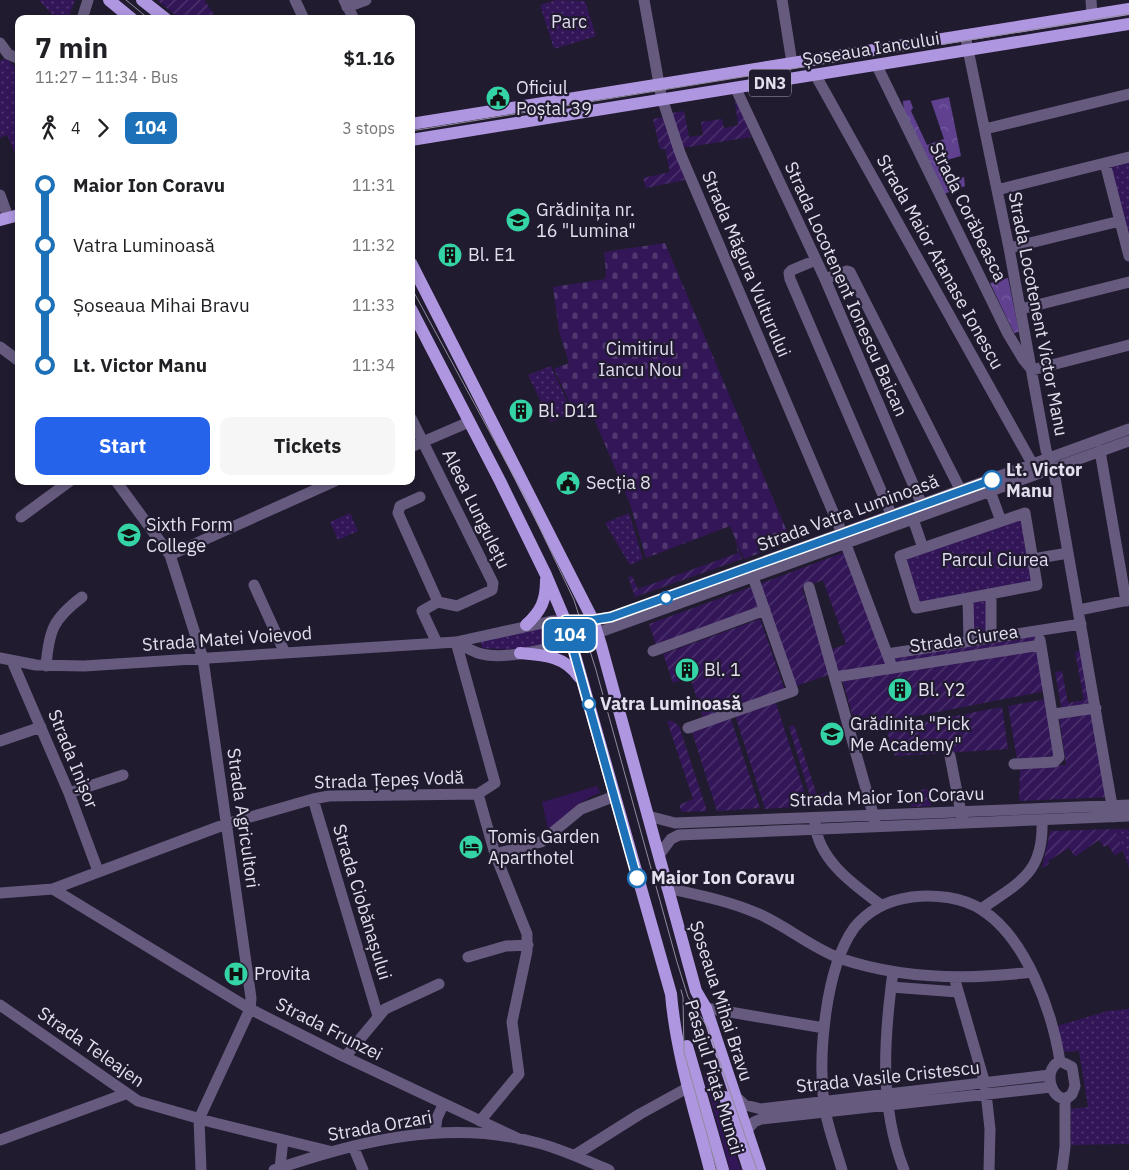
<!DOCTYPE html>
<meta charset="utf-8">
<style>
:root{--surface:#fff;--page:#f6f6f6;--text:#202124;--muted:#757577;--accent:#2563eb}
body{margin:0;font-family:"IBM Plex Sans",sans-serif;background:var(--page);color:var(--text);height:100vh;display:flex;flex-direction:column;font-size:19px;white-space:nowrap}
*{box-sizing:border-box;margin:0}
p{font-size:16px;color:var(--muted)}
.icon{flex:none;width:28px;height:28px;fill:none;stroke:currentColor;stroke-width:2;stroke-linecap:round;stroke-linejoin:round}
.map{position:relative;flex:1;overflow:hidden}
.drawer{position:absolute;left:15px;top:15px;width:400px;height:470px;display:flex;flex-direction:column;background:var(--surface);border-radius:10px;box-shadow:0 2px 8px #0003}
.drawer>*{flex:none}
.badge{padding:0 10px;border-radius:8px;font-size:18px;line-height:32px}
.map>.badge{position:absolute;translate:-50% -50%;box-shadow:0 0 0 2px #fff}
.legs{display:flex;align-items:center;gap:8px;height:55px;padding:0 20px;font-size:16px}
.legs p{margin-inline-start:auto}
.overview{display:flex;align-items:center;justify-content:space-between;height:85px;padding:0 20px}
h1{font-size:28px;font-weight:700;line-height:38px}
.action{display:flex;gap:10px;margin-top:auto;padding:10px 20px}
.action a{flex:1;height:58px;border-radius:10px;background:var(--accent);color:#fff;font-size:20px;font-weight:700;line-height:58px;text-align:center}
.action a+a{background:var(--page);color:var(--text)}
ul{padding:0 20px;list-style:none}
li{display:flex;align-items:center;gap:18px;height:60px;font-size:19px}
li i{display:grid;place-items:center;width:8px;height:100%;margin:0 6px;background:currentColor}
li i::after{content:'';width:12px;height:12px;margin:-6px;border:4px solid;border-radius:50%;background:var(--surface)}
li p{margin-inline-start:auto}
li:first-child i{background:linear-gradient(#0000 50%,currentColor 0)}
li:last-child i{background:linear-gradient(currentColor 50%,#0000 0)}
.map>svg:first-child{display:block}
.grass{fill:#331658}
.forest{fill:url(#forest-crowns)}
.cemetery{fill:url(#cemetery-stones)}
.park{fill:url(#park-dots)}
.garden{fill:url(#garden-furrows)}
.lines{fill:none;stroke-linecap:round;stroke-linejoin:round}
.minor{stroke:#665b7e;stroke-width:11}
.major{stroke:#af96e0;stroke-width:12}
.tram{stroke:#908b9b;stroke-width:1}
.line-1-casing{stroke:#fff;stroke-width:11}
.line-1{stroke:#1d71b8;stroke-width:8}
.stop-1-dot{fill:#fff;stroke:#1d71b8;stroke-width:2.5}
.labels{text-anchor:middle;stroke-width:4.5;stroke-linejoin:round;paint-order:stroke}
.shield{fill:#211b2f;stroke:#a9a4b4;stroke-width:1}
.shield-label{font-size:16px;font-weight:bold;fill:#e3dfed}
.park-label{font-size:18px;fill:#e1daf1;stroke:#211b2f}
.street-label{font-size:18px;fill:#e3dfed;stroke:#211b2f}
.poi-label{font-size:18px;fill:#e3dfed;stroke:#211b2f;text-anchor:start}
.stop-label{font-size:18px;font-weight:bold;fill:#e3dfed;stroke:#211b2f;text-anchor:start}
</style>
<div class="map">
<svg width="1129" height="1170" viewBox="0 0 1129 1170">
<defs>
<pattern id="forest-crowns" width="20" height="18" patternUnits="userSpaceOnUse" patternTransform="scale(1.25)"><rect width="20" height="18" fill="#5f4190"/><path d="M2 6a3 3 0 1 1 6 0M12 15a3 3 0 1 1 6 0" fill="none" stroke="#765ca0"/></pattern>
<pattern id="cemetery-stones" width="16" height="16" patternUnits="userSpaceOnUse" patternTransform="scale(1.25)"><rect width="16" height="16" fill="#331658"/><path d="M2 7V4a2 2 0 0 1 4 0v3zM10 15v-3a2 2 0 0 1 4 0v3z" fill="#503770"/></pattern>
<pattern id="park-dots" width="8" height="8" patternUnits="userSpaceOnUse" patternTransform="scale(1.25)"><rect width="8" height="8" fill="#331658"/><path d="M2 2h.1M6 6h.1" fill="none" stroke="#503770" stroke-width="1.8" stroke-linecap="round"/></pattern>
<pattern id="garden-furrows" width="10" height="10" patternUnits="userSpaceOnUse" patternTransform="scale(1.25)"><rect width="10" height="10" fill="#331658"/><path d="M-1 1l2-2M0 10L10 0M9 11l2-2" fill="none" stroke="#503770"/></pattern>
</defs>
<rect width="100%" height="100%" fill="#211b2f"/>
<path class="grass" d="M 597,786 L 600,793 C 579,800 564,817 549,833 L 542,802 Z
M 704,1075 L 708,1075 L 741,1170 L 730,1170 Z"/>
<path class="forest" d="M 949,97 L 961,156 L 947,160 L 950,180 L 964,177 L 965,186 L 944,194 L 904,114 L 903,101 L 910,100 L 913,108 L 911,111 L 927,145 L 944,139 L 931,101 Z
M 1008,278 L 1019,332 L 1014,333 L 990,283 Z"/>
<path class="cemetery" d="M 665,243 L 791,541 L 744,559 L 730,526 L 646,558 L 630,504 L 590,409 L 575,414 L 554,369 L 569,363 L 559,331 L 553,287 L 605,279 L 606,272 L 604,252 Z"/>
<path class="park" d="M 39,0 L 75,0 L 68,19 L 56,19 Z
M 556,0 L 585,1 L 596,36 L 554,49 L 540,5 Z
M 6,58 L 19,71 L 19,162 L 7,135 L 0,138 L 0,61 Z
M 1129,160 L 1129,238 L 1110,165 Z
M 551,366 L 572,412 L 551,422 L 528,375 Z
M 350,513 L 358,531 L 338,540 L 330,522 Z
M 629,513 L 643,559 L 630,565 L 605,523 Z
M 1023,516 L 1034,584 L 989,594 L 990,636 L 970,639 L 969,597 L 917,606 L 902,558 Z
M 554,622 L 561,643 L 521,650 L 482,648 L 480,639 Z
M 1115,829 L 1129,829 L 1129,868 Z
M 1129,1009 L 1129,1144 L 1071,1145 L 1071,1109 L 1088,1107 L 1079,1051 L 1064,1052 L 1057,1026 L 1108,1011 Z"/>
<path class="garden" d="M 157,0 L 204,0 L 217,19 L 180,19 Z
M 735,102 L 738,102 L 751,137 L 682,148 L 671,113 L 684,111 L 689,137 L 703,135 L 701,122 L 722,119 L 724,128 L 738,125 Z
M 663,117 L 685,180 L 646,188 L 643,178 L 670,172 L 665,149 L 660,149 L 653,119 Z
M 735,539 L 742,559 L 635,597 L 628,577 L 632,576 L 638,589 L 738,553 Z
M 845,552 L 886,665 L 837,673 L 830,650 L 846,644 L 823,580 L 802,588 L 831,674 L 796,686 L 759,584 Z
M 754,586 L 761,606 L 656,645 L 649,624 Z
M 760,619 L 785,690 L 703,718 L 690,677 L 673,683 L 663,654 Z
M 1036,633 L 1038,644 L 893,664 L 890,655 Z
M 1037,650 L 1045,691 L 856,728 L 842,679 Z
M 1083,650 L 1092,705 L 1062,710 L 1055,672 L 1062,671 L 1068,703 L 1084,700 L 1075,652 Z
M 1047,699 L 1054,756 L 1017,759 L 1008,706 Z
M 775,700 L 809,806 L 765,809 L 735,715 Z
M 1002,707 L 1008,749 L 895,756 L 886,729 Z
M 1093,711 L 1108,797 L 1019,801 L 1020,768 L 1066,765 L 1059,717 Z
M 730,716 L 760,808 L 717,811 L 691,729 Z
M 667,721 L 673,721 L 679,726 L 707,811 L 682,812 L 679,805 L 693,799 Z
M 794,725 L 817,795 L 831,791 L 835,804 L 813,806 L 789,727 Z
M 929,789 L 931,806 L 911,807 L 908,791 Z
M 1115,829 L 1123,850 L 1115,856 L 1108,845 L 1104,847 L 1099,840 L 1075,857 L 1069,848 L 1048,861 L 1049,864 L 1042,868 L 1050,831 Z"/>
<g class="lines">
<path class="minor" d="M 295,0 L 304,19
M 344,0 L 354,19
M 644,0 L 661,95 L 680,153 L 839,526 L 892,667
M 782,0 L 792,63
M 1091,0 L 1092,15
M 347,7 L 366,0
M 82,19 L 88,0
M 965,35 L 1009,248 L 1046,450 L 1055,478 L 1114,817
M 0,43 L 8,54 L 19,59
M 877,66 L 1008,334 L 1023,359 L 1032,370 L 1129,345
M 816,76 L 1033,465
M 736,89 L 825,279 L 922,505
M 985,129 L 1129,94
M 1105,163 L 1129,256
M 997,190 L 1129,157
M 0,195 L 8,217
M 1009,248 L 1120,221
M 816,260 L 792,270 L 789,273 L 790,279 L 892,516
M 825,279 L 847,271 L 850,272 L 961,491
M 1021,309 L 1129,282
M 0,347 L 19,361
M 411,418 L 493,583 L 492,590 L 457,606 L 438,602 L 422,611 L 437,643
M 411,447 L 469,422
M 1100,451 L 1126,601
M 116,481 L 170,555 L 203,659 L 251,998 L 250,1009 L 199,1119 L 201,1170
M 990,491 L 1001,521
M 420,497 L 400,506 L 398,513 L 438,602
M 1025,513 L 1037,585 L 916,608 L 900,556 Z
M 21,517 L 70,481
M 913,519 L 923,548
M 170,555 L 335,481
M 1033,559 L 1068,553
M 254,585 L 285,653
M 809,587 L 875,821
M 991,595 L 991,638
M 968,599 L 969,641
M 1079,610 L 1129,600
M 456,642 C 463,646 470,650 478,653 C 503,661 546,649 572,642 L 1129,441
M 653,651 L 765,610
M 887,654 L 1081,624
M 0,658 L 36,665 L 84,666 L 456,642 L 552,621 L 593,620 L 611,617 L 1129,429
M 12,661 L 69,793 L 98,871
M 46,666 C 49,630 53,619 82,597
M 835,677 L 1041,645
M 1054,714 L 1096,708
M 688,728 L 793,691 L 753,577
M 0,741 L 41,727
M 950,756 L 962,818
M 1014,764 L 1054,762 L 1059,757 L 1040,640
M 69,793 L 123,775
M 478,794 L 495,854 L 527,934 L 527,951 L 512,1022 L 519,1074 L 480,1121
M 313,799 L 378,1016
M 648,816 L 675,823 L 1129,805
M 815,823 C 818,860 854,885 881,905
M 495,854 L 541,842 L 581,809 L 615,796
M 659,855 L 671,839 L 679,835 L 1129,816
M 667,888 C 698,895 730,901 759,914 C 786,926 811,947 839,958 C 900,979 969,980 1032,972
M 53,889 L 250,1009 L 345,1057 L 519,1139
M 0,893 L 53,889 L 226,824 L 313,799 L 329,796 L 478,794 L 495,783 L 456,642
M 981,909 C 1020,882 1044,873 1042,820
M 468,957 L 506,946 L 528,945
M 893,972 C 884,1038 879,1106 904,1170
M 954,977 L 985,1084 L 990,1129 L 989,1170
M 891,987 L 958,992
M 0,1005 L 138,1101 L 211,1122 L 329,1151
M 706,1008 L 824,1028
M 345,1057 L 385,1009 L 439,984
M 1060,1061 L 1072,1067 L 1075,1086 L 1072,1094 C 1057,1111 1038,1072 1060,1061 Z
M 735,1096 L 745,1105 L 761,1109 L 1050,1075
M 746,1131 L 754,1122 L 761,1119 L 1051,1087
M 435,1132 L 437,1118 L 443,1105
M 0,1140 L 125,1094
M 353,1146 L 363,1170
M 575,1155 L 640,1114 L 689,1087
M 280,1168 L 283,1140
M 274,1170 C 357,1141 447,1119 534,1142 C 560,1148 584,1160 609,1170
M 842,1170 C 836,1149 827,1126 824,1104 C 818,1055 825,969 854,928 C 869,909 889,900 912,897 C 934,894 963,897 982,910 C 1026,938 1052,1011 1060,1061
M 1062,1170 L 1065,1147 L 1065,1099"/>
<path class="major" d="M 109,0 L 132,19
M 142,0 L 166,19
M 411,124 L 1129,9
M 411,140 L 1129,24
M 0,220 L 19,215
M 411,263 L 593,620 L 601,645 L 696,991 L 706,1008 L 760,1170
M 411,309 L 500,481 L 546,575 L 565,620 L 671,994 C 676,1053 695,1112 710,1170
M 526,625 C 541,611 546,601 546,580
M 520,653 C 544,655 565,656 579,677
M 687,1046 L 723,1170
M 725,1097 L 749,1170"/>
<path class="tram" d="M 126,0 L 149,19
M 411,131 L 1129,14
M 411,287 L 525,497 L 574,600 L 596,670 L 677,962 L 688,997 L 708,1028 L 757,1170
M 681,990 L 683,997 L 684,1052 L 717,1170"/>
</g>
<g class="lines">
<defs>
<path id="line-1" d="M 637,878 L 565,620 L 593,620 L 611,617 L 992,480"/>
</defs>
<use href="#line-1" class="line-1-casing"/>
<use href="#line-1" class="line-1"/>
</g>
<defs>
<symbol id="civic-disc" viewBox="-11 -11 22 22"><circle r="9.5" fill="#35d4a7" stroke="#211b2f"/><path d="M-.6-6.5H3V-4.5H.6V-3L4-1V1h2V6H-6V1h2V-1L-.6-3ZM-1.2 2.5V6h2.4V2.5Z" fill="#111"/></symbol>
<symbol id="school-disc" viewBox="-11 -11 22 22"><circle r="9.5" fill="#35d4a7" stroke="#211b2f"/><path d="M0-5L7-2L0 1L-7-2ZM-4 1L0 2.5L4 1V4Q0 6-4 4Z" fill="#111"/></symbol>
<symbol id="building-disc" viewBox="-11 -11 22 22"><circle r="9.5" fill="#35d4a7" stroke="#211b2f"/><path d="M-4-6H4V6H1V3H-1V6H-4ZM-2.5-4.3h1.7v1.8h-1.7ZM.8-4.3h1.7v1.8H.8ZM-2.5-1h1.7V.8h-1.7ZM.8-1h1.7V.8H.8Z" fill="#111"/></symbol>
<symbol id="university-disc" viewBox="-11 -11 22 22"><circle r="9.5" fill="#35d4a7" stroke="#211b2f"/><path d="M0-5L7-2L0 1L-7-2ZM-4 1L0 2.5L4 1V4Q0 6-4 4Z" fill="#111"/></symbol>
<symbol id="hotel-disc" viewBox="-11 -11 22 22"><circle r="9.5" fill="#35d4a7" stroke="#211b2f"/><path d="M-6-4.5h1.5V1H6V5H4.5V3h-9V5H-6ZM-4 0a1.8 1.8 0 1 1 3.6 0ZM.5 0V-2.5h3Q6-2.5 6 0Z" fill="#111"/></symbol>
<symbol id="hospital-disc" viewBox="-11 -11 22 22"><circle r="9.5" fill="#35d4a7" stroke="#211b2f"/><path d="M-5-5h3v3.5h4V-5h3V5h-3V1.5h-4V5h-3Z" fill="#111"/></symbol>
</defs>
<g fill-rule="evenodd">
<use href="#civic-disc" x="484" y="84" width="28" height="28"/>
<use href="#school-disc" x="504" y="206" width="28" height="28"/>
<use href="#building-disc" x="436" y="241" width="28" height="28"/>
<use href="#building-disc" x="507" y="397" width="28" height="28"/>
<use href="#civic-disc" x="554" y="469" width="28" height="28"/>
<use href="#university-disc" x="115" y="521" width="28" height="28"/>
<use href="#building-disc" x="673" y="656" width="28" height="28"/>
<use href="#building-disc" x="886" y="676" width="28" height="28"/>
<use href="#school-disc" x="818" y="720" width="28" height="28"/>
<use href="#hotel-disc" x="457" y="833" width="28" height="28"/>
<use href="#hospital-disc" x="222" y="960" width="28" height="28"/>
</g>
<g class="stop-1-dot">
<circle cx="992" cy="480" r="9"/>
<circle cx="666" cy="598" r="6"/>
<circle cx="589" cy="704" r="6"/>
<circle cx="637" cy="878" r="9"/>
</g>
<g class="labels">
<rect class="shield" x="749" y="69.5" width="42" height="27" rx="4"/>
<g class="shield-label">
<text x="770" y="89">DN3</text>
</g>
<g class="park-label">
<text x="569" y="28">Parc</text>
<text x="640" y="355">Cimitirul<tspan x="640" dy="21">Iancu Nou</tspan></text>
<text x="995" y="566">Parcul Ciurea</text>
</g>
<g class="street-label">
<text transform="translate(871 49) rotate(-9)" y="6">Șoseaua Iancului</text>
<text transform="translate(968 212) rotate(64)" y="6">Strada Corăbeasca</text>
<text transform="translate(940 262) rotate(61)" y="6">Strada Maior Atanase Ionescu</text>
<text transform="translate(746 264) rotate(67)" y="6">Strada Măgura Vulturului</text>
<text transform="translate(846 289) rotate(66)" y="6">Strada Locotenent Ionescu Baican</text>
<text transform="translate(1038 314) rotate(79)" y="6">Strada Locotenent Victor Manu</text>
<text transform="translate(476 509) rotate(64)" y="6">Aleea Lungulețu</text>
<text transform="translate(848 513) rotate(-20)" y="6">Strada Vatra Luminoasă</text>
<text transform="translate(227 639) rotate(-4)" y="6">Strada Matei Voievod</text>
<text transform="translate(964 639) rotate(-8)" y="6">Strada Ciurea</text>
<text transform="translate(73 759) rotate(68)" y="6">Strada Inișor</text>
<text transform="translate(389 780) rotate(-2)" y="6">Strada Țepeș Vodă</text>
<text transform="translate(887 797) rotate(-2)" y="6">Strada Maior Ion Coravu</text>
<text transform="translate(243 818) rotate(82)" y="6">Strada Agricultori</text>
<text transform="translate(362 902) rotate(73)" y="6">Strada Ciobănașului</text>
<text transform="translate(721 1001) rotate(72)" y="6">Șoseaua Mihai Bravu</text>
<text transform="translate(329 1029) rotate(27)" y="6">Strada Frunzei</text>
<text transform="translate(91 1047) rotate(35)" y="6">Strada Teleajen</text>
<text transform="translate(714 1077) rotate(73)" y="6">Pasajul Piața Muncii</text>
<text transform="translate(888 1077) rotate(-6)" y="6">Strada Vasile Cristescu</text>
<text transform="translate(380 1126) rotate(-10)" y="6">Strada Orzari</text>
</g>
<g class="poi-label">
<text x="516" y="94">Oficiul<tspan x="516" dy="21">Poștal 39</tspan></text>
<text x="536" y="216">Grădinița nr.<tspan x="536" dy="21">16 "Lumina"</tspan></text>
<text x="468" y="261">Bl. E1</text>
<text x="538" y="417">Bl. D11</text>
<text x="586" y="489">Secția 8</text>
<text x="146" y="531">Sixth Form<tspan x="146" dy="21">College</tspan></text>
<text x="704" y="676">Bl. 1</text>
<text x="918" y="696">Bl. Y2</text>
<text x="850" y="730">Grădinița "Pick<tspan x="850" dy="21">Me Academy"</tspan></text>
<text x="488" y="843">Tomis Garden<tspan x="488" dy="21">Aparthotel</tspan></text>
<text x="254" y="980">Provita</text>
</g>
<g class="stop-label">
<text x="1006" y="476">Lt. Victor<tspan x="1006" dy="21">Manu</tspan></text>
<text x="600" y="710">Vatra Luminoasă</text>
<text x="651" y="884">Maior Ion Coravu</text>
</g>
</g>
</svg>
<b class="badge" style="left:570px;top:635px;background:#1d71b8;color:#fff">104</b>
<section class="drawer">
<div class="overview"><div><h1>7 min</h1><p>11:27 – 11:34 · Bus</p></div><b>$1.16</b></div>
<div class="legs"><svg class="icon" aria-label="walk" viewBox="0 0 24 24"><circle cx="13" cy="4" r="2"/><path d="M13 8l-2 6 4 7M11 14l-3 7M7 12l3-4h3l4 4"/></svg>4<svg class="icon" aria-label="forward" viewBox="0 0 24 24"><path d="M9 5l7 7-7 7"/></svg><b class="badge" style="background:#1d71b8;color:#fff">104</b><p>3 stops</p></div>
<ul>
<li><i style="color:#1d71b8"></i><b>Maior Ion Coravu</b><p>11:31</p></li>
<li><i style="color:#1d71b8"></i><span>Vatra Luminoasă</span><p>11:32</p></li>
<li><i style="color:#1d71b8"></i><span>Șoseaua Mihai Bravu</span><p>11:33</p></li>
<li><i style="color:#1d71b8"></i><b>Lt. Victor Manu</b><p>11:34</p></li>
</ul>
<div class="action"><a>Start</a><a>Tickets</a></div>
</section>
</div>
